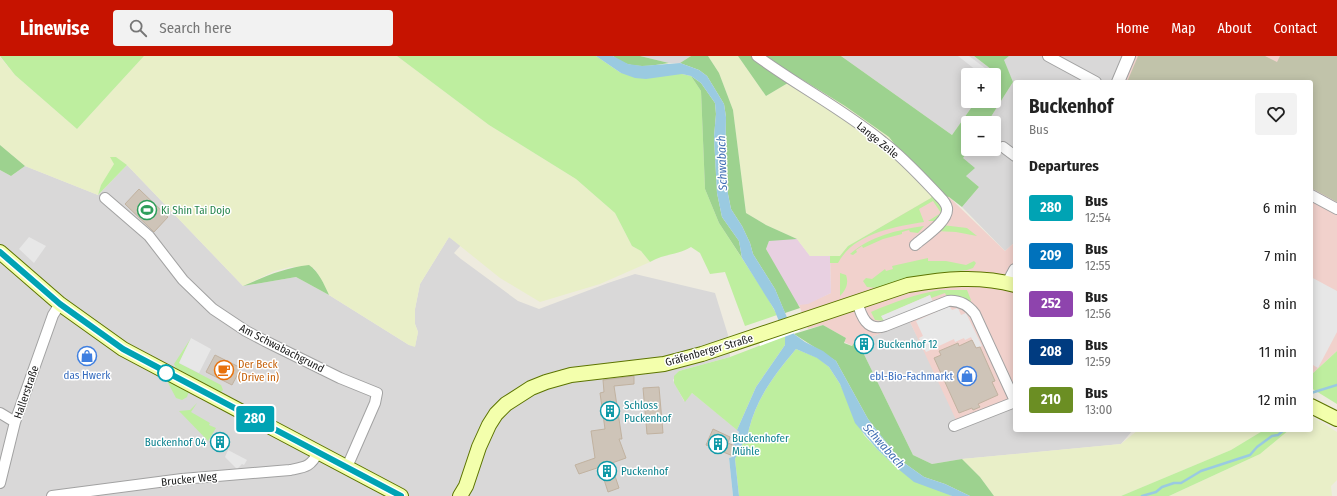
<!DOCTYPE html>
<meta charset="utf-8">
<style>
:root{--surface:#fff;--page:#f2f2f2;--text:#222;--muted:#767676;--accent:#c61300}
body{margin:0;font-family:"Fira Sans Condensed",sans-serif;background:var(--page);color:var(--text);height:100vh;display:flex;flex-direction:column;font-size:15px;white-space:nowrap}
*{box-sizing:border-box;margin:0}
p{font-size:13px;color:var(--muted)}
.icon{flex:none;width:22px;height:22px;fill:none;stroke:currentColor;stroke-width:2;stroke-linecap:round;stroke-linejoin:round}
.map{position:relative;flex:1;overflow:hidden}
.panel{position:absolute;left:1013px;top:24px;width:300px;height:352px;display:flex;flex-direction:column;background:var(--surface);border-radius:4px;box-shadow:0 2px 10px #0003}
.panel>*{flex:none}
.badge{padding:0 8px;border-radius:3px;font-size:14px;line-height:26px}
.controls{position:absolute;left:961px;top:12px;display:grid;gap:8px}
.controls a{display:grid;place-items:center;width:40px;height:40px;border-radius:4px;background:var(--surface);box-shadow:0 2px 10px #0003;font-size:20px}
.map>.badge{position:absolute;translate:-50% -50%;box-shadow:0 0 0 2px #fff}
h2{padding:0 16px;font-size:15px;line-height:36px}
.round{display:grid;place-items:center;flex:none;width:42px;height:42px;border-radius:4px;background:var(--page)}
.head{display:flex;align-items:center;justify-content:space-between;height:68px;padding:0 16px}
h1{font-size:19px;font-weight:700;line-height:30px}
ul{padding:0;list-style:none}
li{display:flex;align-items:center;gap:12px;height:48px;padding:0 16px}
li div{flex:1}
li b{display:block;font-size:15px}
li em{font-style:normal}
li .badge{min-width:44px;font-weight:700;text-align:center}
header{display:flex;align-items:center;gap:24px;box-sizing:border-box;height:56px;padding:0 20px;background:var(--accent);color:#fff}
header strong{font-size:19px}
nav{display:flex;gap:22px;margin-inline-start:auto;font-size:14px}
.search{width:280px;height:36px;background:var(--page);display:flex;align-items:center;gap:10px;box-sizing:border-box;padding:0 14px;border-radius:4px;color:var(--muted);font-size:15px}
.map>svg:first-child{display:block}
.residential{fill:#d9d8d8}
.commercial{fill:#f1d1cc}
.industrial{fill:#e8d0e1}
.construction{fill:#c1c3aa}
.farmland{fill:#e9efc8}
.grass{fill:#beee9f}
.forest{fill:#9dd28f}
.parking{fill:#e7e7e7}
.water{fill:#9acae1}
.pier{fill:#fff}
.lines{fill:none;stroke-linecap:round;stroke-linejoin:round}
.stream{stroke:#9acae1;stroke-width:2.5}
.building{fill:#cec4b8;stroke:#c1b2a0}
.minor-casing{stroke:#a2a2a2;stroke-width:12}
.tertiary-casing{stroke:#a2a2a2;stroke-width:14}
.secondary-casing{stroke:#5c7400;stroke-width:16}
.minor{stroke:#fff;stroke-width:10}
.tertiary{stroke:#fff;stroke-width:12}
.secondary{stroke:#f3ffac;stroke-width:14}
.line-casing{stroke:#fff;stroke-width:9}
.line{stroke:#00a3b4;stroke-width:6}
.stop-dot{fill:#fff;stroke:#00a3b4;stroke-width:2}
.labels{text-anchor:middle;stroke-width:3;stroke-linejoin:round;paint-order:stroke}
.street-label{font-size:11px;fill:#1b1b1b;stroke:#fff}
.leisure-label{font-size:11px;fill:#27864d;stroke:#fff;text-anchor:start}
.culture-label{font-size:11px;fill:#0d838f;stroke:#fff;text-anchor:start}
.food-label{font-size:11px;fill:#c56008;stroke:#fff;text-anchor:start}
.shop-label{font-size:11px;fill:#366cbe;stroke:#fff}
.water-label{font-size:12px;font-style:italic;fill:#3f6eb3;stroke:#fff}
</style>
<header>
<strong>Linewise</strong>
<div class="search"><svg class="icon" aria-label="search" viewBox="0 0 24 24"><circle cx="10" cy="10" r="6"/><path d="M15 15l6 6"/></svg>Search here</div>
<nav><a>Home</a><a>Map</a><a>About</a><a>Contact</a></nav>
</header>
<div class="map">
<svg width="1337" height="440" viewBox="0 0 1337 440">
<rect width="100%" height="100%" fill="#eeebdf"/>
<path class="residential" d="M 640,0 L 691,0 L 680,7 L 669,7 Z
M 841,0 L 974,0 L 996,17 L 994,20 L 968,19 L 968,45 L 976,45 L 952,79 Z
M 1009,0 L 1128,0 L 1117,26 L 1015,26 L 1015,186 L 1005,195 L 962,151 L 979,131 L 966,120 L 963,102 L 970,93 L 994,93 L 994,67 L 987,67 L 1013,26 L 1003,4 Z
M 127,109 L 243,230 L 296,221 L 329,239 L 409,289 L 415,290 L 418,276 L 415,268 L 415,253 L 420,228 L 449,181 L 461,189 L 454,197 L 461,203 L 518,245 L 539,253 L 608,227 L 635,218 L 715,237 L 728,279 L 730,301 L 679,315 L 673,324 L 684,345 L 692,337 L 739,375 L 733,389 L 737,391 L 732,401 L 729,402 L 733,440 L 0,440 L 0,114 L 11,120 L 25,110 L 98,139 Z
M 910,266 L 917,280 L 1015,343 L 1015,374 L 1133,374 L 1121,388 L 962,403 L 932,408 L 913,399 L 858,286 Z"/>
<path class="commercial" d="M 1128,0 L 1337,0 L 1337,295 L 1311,319 L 1311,26 L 1117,26 Z
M 933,138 L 949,141 L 1005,195 L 1015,186 L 1015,343 L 957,366 L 910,266 L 858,286 L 855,286 L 853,290 L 844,286 L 846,282 L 823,269 L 808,273 L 799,249 L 815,244 L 831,237 L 830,200 L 840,200 L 843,195 Z"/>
<path class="industrial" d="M 776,183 L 797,183 L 810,200 L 830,200 L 831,237 L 808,248 L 799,249 L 796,248 L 766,193 L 769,185 Z"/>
<path class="construction" d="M 1138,0 L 1265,0 L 1277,6 L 1280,0 L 1337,0 L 1337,146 L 1311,132 L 1311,26 L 1127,26 Z"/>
<path class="farmland" d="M 144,0 L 397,0 L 489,69 L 576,123 L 615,157 L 632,190 L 641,195 L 650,206 L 600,228 L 540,246 L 500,222 L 449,181 L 420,228 L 415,253 L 415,268 L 418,276 L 415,291 L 409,289 L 329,239 L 321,223 L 314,212 L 290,211 L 275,215 L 243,230 L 127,109 L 116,101 L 113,105 L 114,108 L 113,112 L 101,129 L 98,139 L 25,110 L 0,89 L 0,1 L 15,19 L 77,73 Z
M 708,0 L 738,0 L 766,40 L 798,21 L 845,50 L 889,81 L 933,138 L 931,142 L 855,186 L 848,190 L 840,200 L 810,200 L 797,183 L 766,169 L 746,157 L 733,54 L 719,17 Z
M 1311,360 L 1337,376 L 1337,424 L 1331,430 L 1332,440 L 1169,440 L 1260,398 L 1289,374 L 1311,374 Z
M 1138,374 L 1264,374 L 1231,394 L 1121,440 L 994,440 L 980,421 L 962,403 L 1121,388 Z"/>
<path class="grass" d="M 0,0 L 144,0 L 77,73 L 15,19 Z
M 397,0 L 596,0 L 621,17 L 682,18 L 691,20 L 701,35 L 705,133 L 719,167 L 766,239 L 777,259 L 745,270 L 725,216 L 710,218 L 700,197 L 691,191 C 678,199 663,198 650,206 L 641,195 L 632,190 L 615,157 L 576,123 L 489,69 Z
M 110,101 L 116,101 L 127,109 L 98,139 L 101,129 L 114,108 Z
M 933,138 L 944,154 L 938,165 L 928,165 L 941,157 L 933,145 L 919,153 L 924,166 C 894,171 854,177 838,207 L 830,207 L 830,200 L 840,200 L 848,190 L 855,186 L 931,142 Z
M 942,169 L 967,172 L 977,180 L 956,176 L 936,175 Z
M 924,170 L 918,177 L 910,176 L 909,174 L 902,176 L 902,178 L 883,183 L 863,192 L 862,190 L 856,194 L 857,196 L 853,199 L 850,198 C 871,180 897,174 924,170 Z
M 928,202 L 928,205 L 946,205 L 966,209 L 974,205 L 976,207 L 973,212 L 967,214 L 914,221 L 877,232 L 867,231 L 863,225 L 866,222 L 872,223 L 885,213 L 886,215 L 893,213 L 892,210 Z
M 840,217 L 846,219 C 849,227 846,234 840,240 Z
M 940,234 L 967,234 L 971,244 L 970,246 L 954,240 L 947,241 L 945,237 L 931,242 L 930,239 L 882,260 L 884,265 L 875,264 L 871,256 C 894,246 916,238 940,234 Z
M 785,280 L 785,289 L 756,331 L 737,374 L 692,337 L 685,346 L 674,327 L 674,320 L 679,315 L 730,301 Z
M 191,282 L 179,307 L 221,329 L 223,334 L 221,336 L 176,312 L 174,308 Z
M 796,293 L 818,302 L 829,311 L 840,328 L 864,379 L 877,393 L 897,412 L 952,440 L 739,440 L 735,403 L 743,386 L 746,388 C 746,382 748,378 749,373 C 757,341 776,317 796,293 Z
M 1337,295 L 1337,348 L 1311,332 L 1311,319 Z
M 166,323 L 189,335 L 187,341 L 182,344 L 176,342 Z
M 197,347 L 191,356 L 210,367 L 209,369 L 216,372 L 208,385 L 179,355 L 190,354 Z
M 1264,374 L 1289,374 L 1260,398 L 1169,440 L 1121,440 L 1231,394 Z"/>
<path class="forest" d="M 613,0 L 640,0 L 669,7 C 650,10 628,14 613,0 Z
M 691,0 L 708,0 L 719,17 L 733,54 L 746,157 L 766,169 L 797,183 L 769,185 L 766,193 L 800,252 L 785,257 L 775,233 L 753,198 L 750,187 L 742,170 L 731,153 L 728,138 L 725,108 L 726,61 L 724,48 L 707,20 L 699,14 L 680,7 Z
M 738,0 L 841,0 L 952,79 L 976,45 L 994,45 L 994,20 L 996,17 L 974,0 L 1009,0 L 1004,4 L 1013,26 L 987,67 L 968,67 L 968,93 L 970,93 L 963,102 L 975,112 L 966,120 L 979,131 L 962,151 L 949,141 L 933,138 L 889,81 L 845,50 L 798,21 L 766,40 Z
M 691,20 L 701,27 L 715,47 L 716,58 L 714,81 L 717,137 L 722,161 L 739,185 L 742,202 L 719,167 L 705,133 L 701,35 Z
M 0,89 L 25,110 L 11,120 L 0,114 Z
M 309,209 C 319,216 324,228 329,239 L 296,221 L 243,230 C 266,220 284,212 309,209 Z
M 823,269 L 846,282 L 844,287 L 852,290 L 855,286 L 858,286 L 913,399 L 932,408 L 962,403 L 980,421 L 994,440 L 970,440 L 945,428 L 924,421 L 900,404 L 868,363 L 836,305 L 794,278 Z"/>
<path class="parking" d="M 958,0 L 969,0 L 985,12 L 981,18 Z
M 29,181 L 46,190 L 34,207 L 19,193 Z
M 1311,221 L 1337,235 L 1337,276 L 1318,312 L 1313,309 L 1311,313 Z
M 930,239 L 933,246 L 884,265 L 881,260 Z
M 947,251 L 950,251 L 952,254 L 958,252 L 961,259 L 966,257 L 982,290 L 976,292 L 971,281 L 965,284 L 964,282 L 955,286 L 954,283 L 926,296 L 919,282 L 923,280 L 916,265 Z
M 191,282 L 211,293 L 199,317 L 179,307 Z
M 228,394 L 247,404 L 244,409 L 242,408 L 237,413 L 225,401 Z"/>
<path class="water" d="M 596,0 L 613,0 L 628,8 L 642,10 L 680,7 L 699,14 L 707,20 L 724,48 L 726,61 L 725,109 L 728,138 L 731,153 L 742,170 L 750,187 L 753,198 L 775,233 L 794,278 L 805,286 L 823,295 L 836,305 L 868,363 L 900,404 L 924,421 L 945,428 L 970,440 L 952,440 L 914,426 L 897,412 L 877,393 L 855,367 L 840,328 L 829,311 L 817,302 L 796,293 C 776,317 757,341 749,373 C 748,378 746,382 747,388 L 743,387 L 735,403 L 739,440 L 733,440 L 729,402 L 732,401 L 737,391 L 733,389 L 739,376 L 737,374 L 756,331 L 785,289 L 785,280 L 774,253 L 742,202 L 739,185 L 722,161 L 717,137 L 714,81 L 716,58 L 715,47 L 701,27 L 691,20 L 682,18 L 646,23 L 635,22 L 621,17 Z"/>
<path class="pier" d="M 794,259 L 800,275 L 760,290 L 754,273 Z"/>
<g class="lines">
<path class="stream" d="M 1311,337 L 1337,329
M 1142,440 L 1156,436 L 1162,431 L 1174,427 L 1181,427 L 1201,415 L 1250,399 L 1257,391 L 1272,380 L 1278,379 L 1284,374"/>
</g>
<path class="building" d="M 139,133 L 168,161 L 154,176 L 125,148 Z
M 972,284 L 976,292 L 980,291 L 995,325 L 992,326 L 998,339 L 978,348 L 980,351 L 973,354 L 972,352 L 959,357 L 934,302 L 941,299 L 939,295 L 958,287 L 959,290 Z
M 215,299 L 241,312 L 232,329 L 206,316 Z
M 634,320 L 634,328 L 614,330 L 622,383 L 619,383 L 626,402 L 612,407 L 613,410 L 612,411 L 619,432 L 608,436 L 600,411 L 579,418 L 575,409 L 595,402 L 591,375 L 605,373 L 600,337 L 604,336 L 603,324 Z
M 659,331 L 663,377 L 647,378 L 643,332 Z
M 713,373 L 730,381 L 728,387 L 737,391 L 733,400 L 706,389 Z
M 218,380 L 227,385 L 223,392 L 214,387 Z"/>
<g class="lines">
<defs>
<path id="minor" d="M 757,0 C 798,30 844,54 883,86 C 904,102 922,122 940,141 C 943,144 946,147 947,152 C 949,165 924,181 915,189
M 1048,0 L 1096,26
M 1003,91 L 1015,100
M 1311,139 L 1337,153
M 105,142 L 149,180 L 183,224 L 213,253 L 246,275 L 265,285 L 340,322 L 377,337 L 375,347 L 347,411
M 857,245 C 861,260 867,276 885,270 L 948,245 C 959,244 968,249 975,258 L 1015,345
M 0,357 L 15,366
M 954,370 L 1015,346
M 0,427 L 15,366 L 53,259 L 60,248
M 52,440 L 182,423 L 290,414 C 305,411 311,411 318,396"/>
<path id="tertiary" d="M 1118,26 L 1129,0
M 1008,227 L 1015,214"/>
<path id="secondary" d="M 0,196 L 60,248 L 123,293 L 401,440
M 1311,350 L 1337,363
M 460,440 L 466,430 L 479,391 L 489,369 L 496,358 L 506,348 L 531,332 L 546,326 L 571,319 L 664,308 L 702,298 L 908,229 C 944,223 979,219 1015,229"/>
</defs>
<use href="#minor" class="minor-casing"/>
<use href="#tertiary" class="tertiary-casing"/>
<use href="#secondary" class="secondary-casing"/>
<use href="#minor" class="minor"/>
<use href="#tertiary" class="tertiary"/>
<use href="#secondary" class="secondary"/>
</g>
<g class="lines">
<defs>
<path id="line" d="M 0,196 L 60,248 L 123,293 L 401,440"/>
</defs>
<use href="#line" class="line-casing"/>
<use href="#line" class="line"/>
</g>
<defs>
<symbol id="stadium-ring" viewBox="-11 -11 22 22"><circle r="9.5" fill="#fff" stroke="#2e9e5b" stroke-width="1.5"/><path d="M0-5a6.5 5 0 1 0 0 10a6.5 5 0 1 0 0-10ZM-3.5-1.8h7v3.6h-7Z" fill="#2e9e5b"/></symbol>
<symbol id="building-ring" viewBox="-11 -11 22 22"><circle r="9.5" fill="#fff" stroke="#0f9aa8" stroke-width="1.5"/><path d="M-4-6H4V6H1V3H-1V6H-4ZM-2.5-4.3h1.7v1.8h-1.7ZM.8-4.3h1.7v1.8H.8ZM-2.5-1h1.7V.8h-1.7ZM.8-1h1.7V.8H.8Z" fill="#0f9aa8"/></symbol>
<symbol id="shop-ring" viewBox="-11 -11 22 22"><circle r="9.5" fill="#fff" stroke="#3f7fe0" stroke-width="1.5"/><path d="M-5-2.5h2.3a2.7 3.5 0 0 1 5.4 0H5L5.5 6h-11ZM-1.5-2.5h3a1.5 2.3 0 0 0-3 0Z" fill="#3f7fe0"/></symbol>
<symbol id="cafe-ring" viewBox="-11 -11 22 22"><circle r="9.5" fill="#fff" stroke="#e8710a" stroke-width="1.5"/><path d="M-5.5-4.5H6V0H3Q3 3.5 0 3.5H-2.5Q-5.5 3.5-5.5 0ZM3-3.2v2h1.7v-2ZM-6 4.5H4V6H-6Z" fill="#e8710a"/></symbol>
</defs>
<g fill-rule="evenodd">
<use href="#stadium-ring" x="136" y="143" width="22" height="22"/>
<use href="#building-ring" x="853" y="277" width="22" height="22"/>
<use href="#shop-ring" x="76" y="289" width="22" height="22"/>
<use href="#cafe-ring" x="213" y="303" width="22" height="22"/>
<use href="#shop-ring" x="956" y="309" width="22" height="22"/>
<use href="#building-ring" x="599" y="344" width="22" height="22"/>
<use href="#building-ring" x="209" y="375" width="22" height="22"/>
<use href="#building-ring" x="707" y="377" width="22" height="22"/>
<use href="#building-ring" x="596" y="404" width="22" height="22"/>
</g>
<circle class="stop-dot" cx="166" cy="317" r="8"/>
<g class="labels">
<g class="street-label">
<text transform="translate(878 84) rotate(39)" y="4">Lange Zeile</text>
<text transform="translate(282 292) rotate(27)" y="4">Am Schwabachgrund</text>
<text transform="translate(709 294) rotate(-16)" y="4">Gräfenberger Straße</text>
<text transform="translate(26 336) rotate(-71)" y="4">Hallerstraße</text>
<text transform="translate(189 423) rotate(-6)" y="4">Brucker Weg</text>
</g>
<g class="leisure-label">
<text x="161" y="158">Ki Shin Tai Dojo</text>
</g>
<g class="culture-label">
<text x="878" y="292">Buckenhof 12</text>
<text x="624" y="353">Schloss<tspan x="624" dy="13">Puckenhof</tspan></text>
<text x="732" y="386">Buckenhofer<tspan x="732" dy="13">Mühle</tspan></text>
<text x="206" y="390" text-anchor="end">Buckenhof 04</text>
<text x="621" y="419">Puckenhof</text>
</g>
<g class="food-label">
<text x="238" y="312">Der Beck<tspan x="238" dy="13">(Drive in)</tspan></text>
</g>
<g class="shop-label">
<text x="87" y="323">das Hwerk</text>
<text x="953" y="324" text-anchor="end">ebl-Bio-Fachmarkt</text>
</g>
<g class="water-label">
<text transform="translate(722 107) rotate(-92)" y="4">Schwabach</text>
<text transform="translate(884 390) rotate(48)" y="4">Schwabach</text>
</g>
</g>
</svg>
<div class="controls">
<a>+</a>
<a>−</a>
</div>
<b class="badge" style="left:255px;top:363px;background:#00a3b4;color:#fff">280</b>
<section class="panel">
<div class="head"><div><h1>Buckenhof</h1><p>Bus</p></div><a class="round"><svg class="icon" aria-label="heart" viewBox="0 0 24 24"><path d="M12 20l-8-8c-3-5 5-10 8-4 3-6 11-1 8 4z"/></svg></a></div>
<h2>Departures</h2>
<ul>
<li><span class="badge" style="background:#00a3b4;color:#fff">280</span><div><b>Bus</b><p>12:54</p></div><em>6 min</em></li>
<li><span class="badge" style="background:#0072bc;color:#fff">209</span><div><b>Bus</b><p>12:55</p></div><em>7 min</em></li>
<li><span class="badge" style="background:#8e44ad;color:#fff">252</span><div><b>Bus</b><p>12:56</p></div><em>8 min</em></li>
<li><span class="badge" style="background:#003b80;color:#fff">208</span><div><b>Bus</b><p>12:59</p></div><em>11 min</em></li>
<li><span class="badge" style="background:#6b8e23;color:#fff">210</span><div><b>Bus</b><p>13:00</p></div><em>12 min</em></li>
</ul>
</section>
</div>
